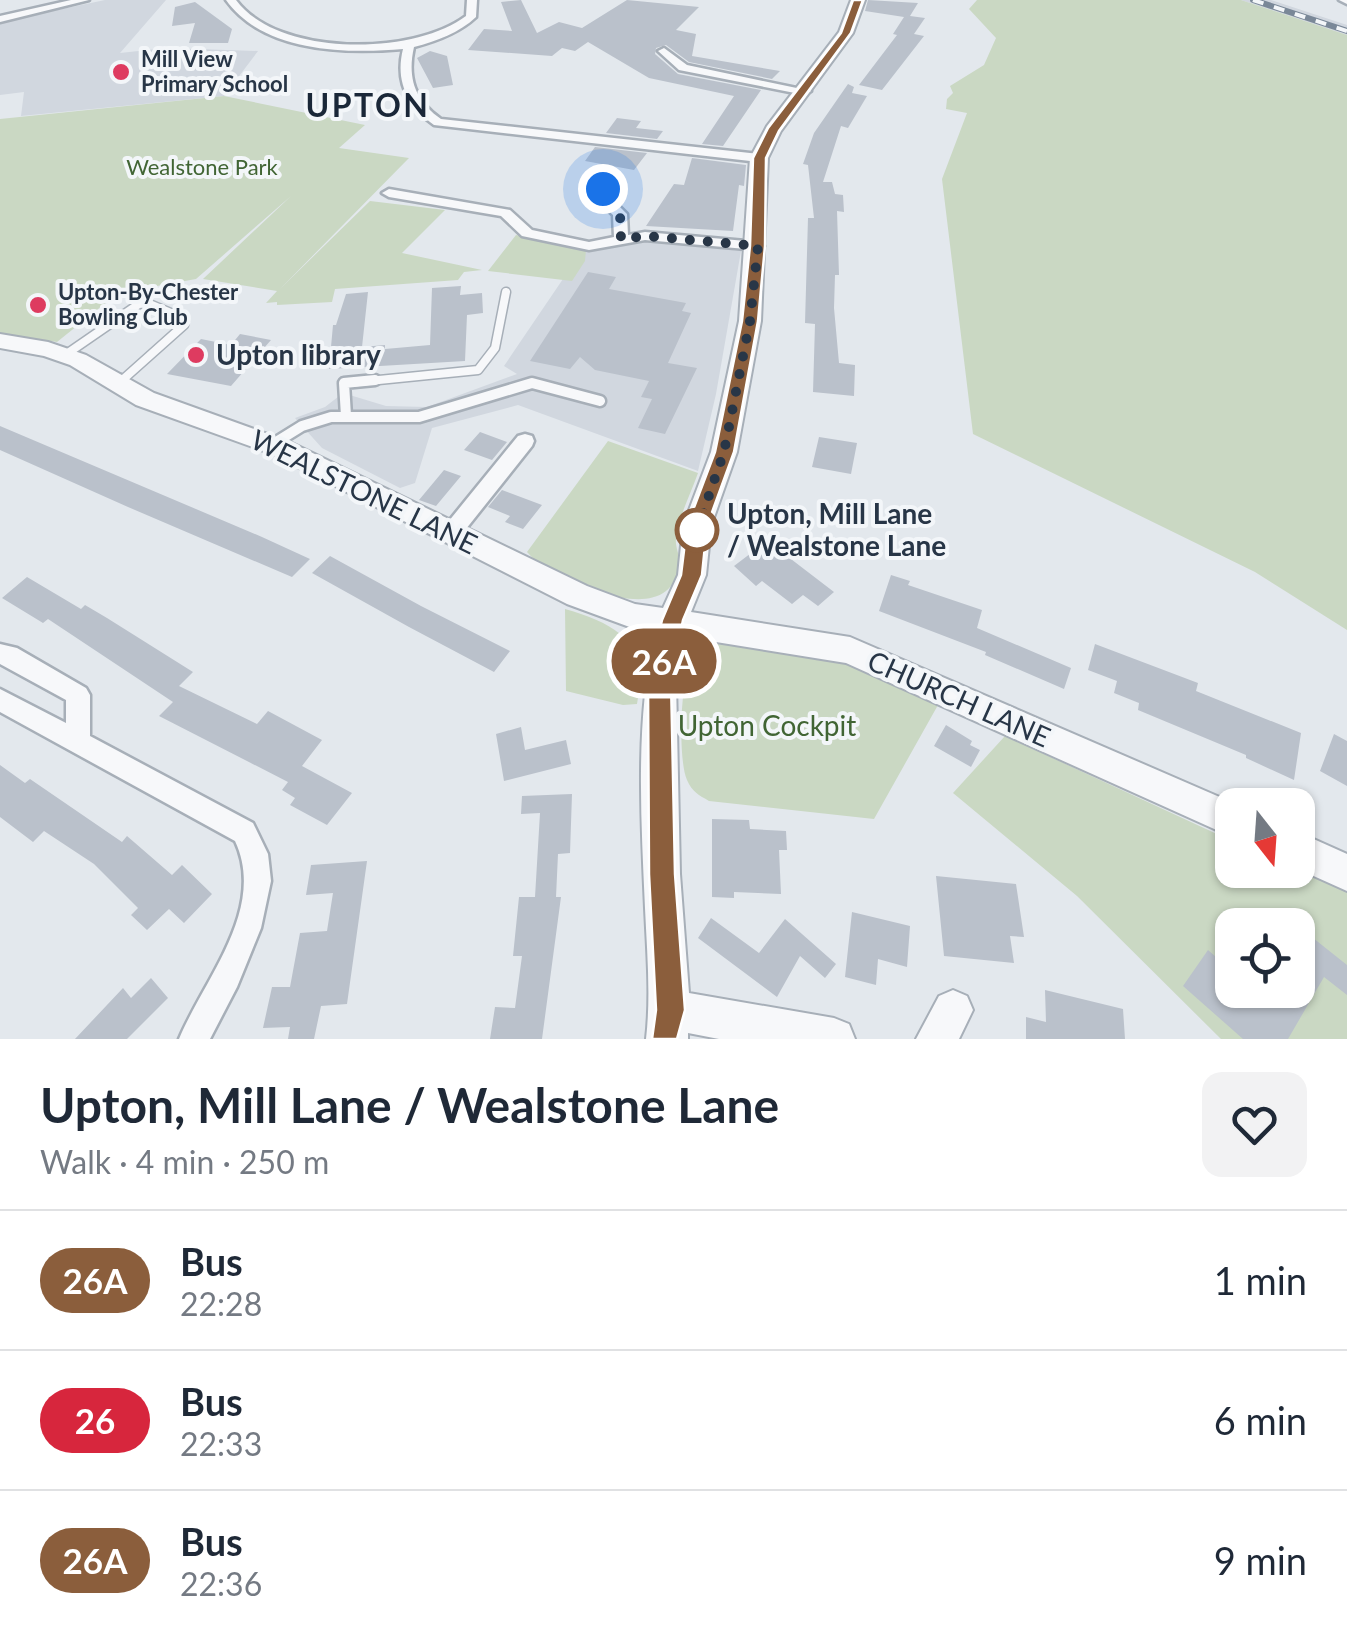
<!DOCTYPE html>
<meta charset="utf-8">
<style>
:root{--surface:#fff;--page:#f2f2f3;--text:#1f2937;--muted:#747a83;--line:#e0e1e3}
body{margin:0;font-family:Lato,sans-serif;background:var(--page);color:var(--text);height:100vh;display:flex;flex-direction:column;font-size:38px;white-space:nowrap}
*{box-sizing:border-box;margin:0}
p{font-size:32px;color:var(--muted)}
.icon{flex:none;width:55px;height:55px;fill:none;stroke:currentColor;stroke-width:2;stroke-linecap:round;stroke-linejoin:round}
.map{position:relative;height:1039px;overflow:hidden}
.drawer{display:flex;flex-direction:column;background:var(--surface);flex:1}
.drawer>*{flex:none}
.badge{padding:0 20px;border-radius:32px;font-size:35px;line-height:65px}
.needle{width:65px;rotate:163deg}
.buttons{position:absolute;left:1215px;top:788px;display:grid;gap:20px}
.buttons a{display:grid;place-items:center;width:100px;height:100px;border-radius:20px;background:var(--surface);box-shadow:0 2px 8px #0004;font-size:50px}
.you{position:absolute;width:50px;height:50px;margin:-25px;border:8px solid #fff;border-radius:50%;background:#1a73e8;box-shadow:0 0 0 15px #1a73e833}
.map>.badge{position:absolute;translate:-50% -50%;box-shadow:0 0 0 5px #fff}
.round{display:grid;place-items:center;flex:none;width:105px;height:105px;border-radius:20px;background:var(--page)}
.summary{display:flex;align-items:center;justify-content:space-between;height:170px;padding:0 40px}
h1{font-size:48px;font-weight:700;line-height:75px}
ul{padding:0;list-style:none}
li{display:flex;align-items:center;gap:30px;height:140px;padding:0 40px;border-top:2px solid var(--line)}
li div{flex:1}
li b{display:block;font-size:38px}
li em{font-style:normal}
li .badge{min-width:110px;font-weight:700;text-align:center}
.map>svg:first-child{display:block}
.built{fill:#d1d7df}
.green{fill:#cad8c3;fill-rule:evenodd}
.building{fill:#bac1cb}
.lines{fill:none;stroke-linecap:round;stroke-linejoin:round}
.service-far1-casing{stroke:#a7afb8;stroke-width:11}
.service-casing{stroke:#a7afb8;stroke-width:15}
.minor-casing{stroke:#a7afb8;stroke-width:5}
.tertiary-casing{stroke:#a7afb8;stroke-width:4}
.service-far1{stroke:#f7f8fa;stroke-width:8}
.service{stroke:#f7f8fa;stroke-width:10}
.minor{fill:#f7f8fa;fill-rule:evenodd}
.tertiary{fill:#f7f8fa;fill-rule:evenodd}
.rail-casing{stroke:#7a8898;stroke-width:6}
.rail{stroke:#f3f6f9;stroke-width:4;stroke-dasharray:11;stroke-linecap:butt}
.line{fill:#8b5e3c;stroke:#fff;stroke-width:2.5}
.walk{stroke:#283647;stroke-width:10;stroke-dasharray:0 18}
.poi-dot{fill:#de3b60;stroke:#f3f6f9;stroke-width:4}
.stop-dot{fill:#fff;stroke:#8b5e3c;stroke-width:5}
.labels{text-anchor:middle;stroke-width:8;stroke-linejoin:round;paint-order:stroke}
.far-poi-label{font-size:22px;font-weight:bold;fill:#283647;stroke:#f3f6f9;text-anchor:start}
.far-park-label{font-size:22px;fill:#416534;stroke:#f3f6f9}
.poi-label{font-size:28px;font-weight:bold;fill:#283647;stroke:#f3f6f9;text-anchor:start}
.street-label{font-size:28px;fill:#283647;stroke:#f3f6f9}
.stop-label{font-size:28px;font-weight:bold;fill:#283647;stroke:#f3f6f9;text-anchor:start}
.park-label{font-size:28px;fill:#416534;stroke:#f3f6f9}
.far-district-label{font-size:32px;font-weight:bold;letter-spacing:2.5px;fill:#1a2738;stroke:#f3f6f9}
</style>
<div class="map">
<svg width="1347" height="1039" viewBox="0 0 1347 1039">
<rect width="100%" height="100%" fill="#e3e8ed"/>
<path class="built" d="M 105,0 L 166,0 L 120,53 L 166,48 L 258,51 L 224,96 L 21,116 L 24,92 L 0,95 L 0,22 Z
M 1241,0 L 1271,0 L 1347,25 L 1347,35 Z
M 641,240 L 741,251 L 716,394 L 698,471 L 518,405 L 432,428 L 415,483 L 400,488 L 322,448 L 295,418 L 325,407 L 343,393 L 386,406 L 427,407 L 517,374 L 504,366 L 584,248 Z"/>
<path class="green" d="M 977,0 L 1241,0 L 1347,35 L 1347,630 L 1255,572 L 973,434 L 942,179 L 967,113 L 946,109 L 947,99 L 953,93 L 950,86 L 984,65 L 996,38 L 969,9 Z
M 224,96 L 365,125 L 339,148 L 409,158 L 280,289 L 370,201 L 445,210 L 402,253 L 482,270 L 464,272 L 458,280 L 335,289 L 332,302 L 277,305 L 277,302 L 266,303 L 277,291 L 203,279 L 291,196 L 196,279 L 118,293 L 57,342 L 0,333 L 0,119 Z
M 516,235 L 586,250 L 585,261 L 572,281 L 488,271 Z
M 608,441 L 698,473 C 691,493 678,518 676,539 C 675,547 680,555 679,562 C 676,607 632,603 601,592 C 575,582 545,573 527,552 Z
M 565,609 C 620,625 648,643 637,704 L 623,705 L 566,691 Z
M 723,641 L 836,655 L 938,705 L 874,819 L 709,801 C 699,795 692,792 687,780 C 678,760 680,682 691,663 C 698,651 710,646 723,641 Z
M 1005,736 L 1232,841 L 1232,870 L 1298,870 L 1347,892 L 1347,1039 L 1221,1039 L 1077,896 L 953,793 ZM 1232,925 L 1298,925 L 1298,990 L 1232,990 Z"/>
<path class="building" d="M 521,0 L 537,33 L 559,22 L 582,28 L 627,0 L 699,7 L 676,30 L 696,34 L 692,56 L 780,71 L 772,79 L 689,62 L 666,45 L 656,48 L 655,54 L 678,74 L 761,90 L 723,146 L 702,144 L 734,96 L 649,78 L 588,42 L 575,51 L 562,48 L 552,56 L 468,50 L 484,29 L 512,31 L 501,2 Z
M 868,0 L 918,3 L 910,16 L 925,18 L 914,34 L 924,36 L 882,90 L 859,85 L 897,35 L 893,34 L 904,17 L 865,11 Z
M 195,2 L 232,29 L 228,43 L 189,43 L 195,23 L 172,26 L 175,7 Z
M 430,51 L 447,56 L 453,85 L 433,88 L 417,58 Z
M 848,84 L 854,87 L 852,93 L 867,96 L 848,128 L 841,126 L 823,182 L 832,182 L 835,194 L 843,195 L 844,212 L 837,211 L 839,275 L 835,275 L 834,308 L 839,363 L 855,365 L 854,396 L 813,392 L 815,324 L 805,323 L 808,218 L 814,218 L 808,165 L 803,164 L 814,133 Z
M 617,118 L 641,121 L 636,128 L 663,131 L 657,139 L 606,133 Z
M 595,147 L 647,153 L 634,170 L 585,161 Z
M 692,158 L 746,165 L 744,186 L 739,185 L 733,231 L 646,226 L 674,184 L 684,185 Z
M 588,272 L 616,277 L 609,289 L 686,303 L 682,311 L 691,313 L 668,363 L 697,368 L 665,434 L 638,428 L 652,399 L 641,397 L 649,381 L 595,370 L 580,357 L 570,369 L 530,361 Z
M 461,286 L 460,295 L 482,293 L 483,313 L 467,315 L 465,361 L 329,369 L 333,325 L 336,325 L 346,294 L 368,292 L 362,347 L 385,345 L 385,349 L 430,345 L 432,288 Z
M 240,334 L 271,340 L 231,386 L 167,374 L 201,339 L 231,345 Z
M 0,426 L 262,537 L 310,559 L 292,577 L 128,507 L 0,450 Z
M 480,432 L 507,442 L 492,460 L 464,450 Z
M 819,437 L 857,443 L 851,474 L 812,467 Z
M 444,470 L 461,476 L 436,506 L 419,500 Z
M 502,490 L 542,505 L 523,529 L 505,522 L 510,516 L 488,507 Z
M 775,535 L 795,550 L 787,556 L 834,592 L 818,606 L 803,595 L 792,604 L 762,581 L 756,586 L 734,566 Z
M 330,556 L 421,606 L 510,651 L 494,672 L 409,627 L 312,573 Z
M 891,575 L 910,581 L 908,585 L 982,610 L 977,628 L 1071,668 L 1064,689 L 985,655 L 986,652 L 879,611 Z
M 27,577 L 81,609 L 85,605 L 107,618 L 193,672 L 179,686 L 257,724 L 268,711 L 322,740 L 302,766 L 352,793 L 327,825 L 290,805 L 295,798 L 282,790 L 288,782 L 159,716 L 173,702 L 48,619 L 43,623 L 2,598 Z
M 1095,644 L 1198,683 L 1196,691 L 1301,733 L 1294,780 L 1246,758 L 1246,755 L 1138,710 L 1139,703 L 1114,693 L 1117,681 L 1088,670 Z
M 946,725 L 972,741 L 970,745 L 980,750 L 971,767 L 934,746 Z
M 521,727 L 525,750 L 566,740 L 571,764 L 504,781 L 496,734 Z
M 1334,734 L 1347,741 L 1347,786 L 1320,771 Z
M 0,765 L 25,783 L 30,779 L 122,842 L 127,836 L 172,875 L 182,865 L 212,894 L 184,923 L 169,909 L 147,930 L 131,915 L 138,908 L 94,864 L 44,831 L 33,842 L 0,817 Z
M 572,794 L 570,853 L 558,854 L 556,897 L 561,897 L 542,1039 L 490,1039 L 495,1007 L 515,1008 L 522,956 L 513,956 L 519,897 L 535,897 L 540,813 L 521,814 L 522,796 Z
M 712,819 L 749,820 L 750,829 L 786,831 L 787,850 L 779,850 L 781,894 L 734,892 L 734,898 L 712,897 Z
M 367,861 L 347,1004 L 321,1006 L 314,1039 L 288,1039 L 290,1027 L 263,1028 L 272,987 L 290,987 L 300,933 L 327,931 L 333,893 L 306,895 L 311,865 Z
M 936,876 L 1016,884 L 1024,937 L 1010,936 L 1014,963 L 944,956 Z
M 852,912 L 910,926 L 907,967 L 878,959 L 876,985 L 845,977 Z
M 711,918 L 759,953 L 785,919 L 836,964 L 825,978 L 800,956 L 777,997 L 698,938 Z
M 1298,926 L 1347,965 L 1347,995 L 1324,977 L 1288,1039 L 1243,1039 L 1183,986 L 1208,950 L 1232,971 L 1232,990 L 1298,990 Z
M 151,978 L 168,998 L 127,1039 L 75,1039 L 123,988 L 131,998 Z
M 1045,990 L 1123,1009 L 1125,1039 L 1026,1039 L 1026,1017 L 1046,1022 Z"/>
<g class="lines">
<defs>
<path id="service-far1" d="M 65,355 L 139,304 L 147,303 L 185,319 L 184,325 L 119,383
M 349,383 L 478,370 L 495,348 L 506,292"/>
<path id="service" d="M 118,383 L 121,380
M 346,416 L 344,383 L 375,380
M 273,444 L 302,426 L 331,417 L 419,417 L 532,383 L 600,401"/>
<path id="minor" d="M 71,0 L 89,0 L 0,22 L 0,16 Z
M 226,0 L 236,0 C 278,57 413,56 466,16 L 467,0 L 477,0 L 476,17 C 459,33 437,41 414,47 C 407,78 415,101 441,119 L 759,154 L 766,158 L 759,162 L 434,125 C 407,106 395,81 403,49 C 345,54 263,52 226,0 Z
M 1339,0 L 1347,0 L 1347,4 Z
M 664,48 L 687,65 L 811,91 L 805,95 L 679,70 L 658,51 Z
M 611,172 L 618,176 L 610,189 L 613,200 L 627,214 L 628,235 L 645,232 L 757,242 L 764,246 L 757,250 L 645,240 L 589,250 L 522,236 L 501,216 L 389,197 L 382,193 L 389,189 L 510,210 L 532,230 L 589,242 L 614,237 L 613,215 L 599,202 L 596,189 L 606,173 Z
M 525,434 L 532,436 L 534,441 L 532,446 L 458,539 L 444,539 L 441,533 L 444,527 L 518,436 Z
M 0,644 L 17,648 L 86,688 L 90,695 L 90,736 L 253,823 L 268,854 L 271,881 L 261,928 L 237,987 L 210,1039 L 179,1039 C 204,979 267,909 235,841 L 0,712 L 0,689 L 66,723 L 66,700 L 0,664 Z"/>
<path id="tertiary" d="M 851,0 L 865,0 L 853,33 L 781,131 L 768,158 L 761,321 L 737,452 L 711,526 L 706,575 L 691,612 L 850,637 L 1238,805 L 1232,805 L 1232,837 L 846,663 L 685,637 L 676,681 L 680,874 L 689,993 L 834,1018 L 849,1024 L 855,1039 L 719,1039 L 688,1033 L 688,1039 L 646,1039 C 651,996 647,952 645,908 C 641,818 635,720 655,632 L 635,629 L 567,604 L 272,454 L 136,405 L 70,365 L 44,356 L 0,348 L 0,334 L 48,342 L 86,355 L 154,393 L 290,442 L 587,586 L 635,604 L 663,608 L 678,575 L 683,526 L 711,452 L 739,321 L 750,158 L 767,126 L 839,32 Z
M 1298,832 L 1347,854 L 1347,891 L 1298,869 Z
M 953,990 L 967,996 L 973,1010 L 959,1039 L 916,1039 L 939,996 Z"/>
</defs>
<use href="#service-far1" class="service-far1-casing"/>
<use href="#service" class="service-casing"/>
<use href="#minor" class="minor-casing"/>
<use href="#tertiary" class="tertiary-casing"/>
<use href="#service-far1" class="service-far1"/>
<use href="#service" class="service"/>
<use href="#minor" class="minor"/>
<use href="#tertiary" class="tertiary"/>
<defs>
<path id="rail" d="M 1253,0 L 1347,31"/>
</defs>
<use href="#rail" class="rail-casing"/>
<use href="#rail" class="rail"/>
</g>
<path class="line" d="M 853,0 L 863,0 L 851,33 L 779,131 L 766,158 L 765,246 L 758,321 L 734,452 L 707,526 L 702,575 L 683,620 L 671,680 L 675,874 L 685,1010 L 677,1039 L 652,1039 L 656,1010 L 649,874 L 648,680 L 662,620 L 681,575 L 687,526 L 715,452 L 742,321 L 750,246 L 753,158 L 768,128 L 841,33 Z"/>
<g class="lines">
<path class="walk" d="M 603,189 L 606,202 L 620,214 L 621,239 L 646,236 L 758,246 L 750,321 L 724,452 L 697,530"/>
</g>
<g class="poi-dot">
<circle cx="121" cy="72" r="10"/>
<circle cx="38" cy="305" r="10"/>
<circle cx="196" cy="355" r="10"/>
</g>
<circle class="stop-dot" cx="697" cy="530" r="20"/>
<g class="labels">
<g class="far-poi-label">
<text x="141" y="67">Mill View<tspan x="141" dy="25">Primary School</tspan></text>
<text x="58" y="300">Upton-By-Chester<tspan x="58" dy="25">Bowling Club</tspan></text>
</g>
<g class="far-park-label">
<text x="202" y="175">Wealstone Park</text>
</g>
<g class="poi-label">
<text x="216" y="365">Upton library</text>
</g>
<g class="street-label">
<text transform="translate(364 492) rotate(26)" y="10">WEALSTONE LANE</text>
<text transform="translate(959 699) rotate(24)" y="10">CHURCH LANE</text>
</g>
<g class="stop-label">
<text x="727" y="524">Upton, Mill Lane<tspan x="727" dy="32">/ Wealstone Lane</tspan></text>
</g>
<g class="park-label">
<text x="767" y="736">Upton Cockpit</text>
</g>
<g class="far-district-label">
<text x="368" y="117">UPTON</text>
</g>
</g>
</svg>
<div class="buttons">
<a><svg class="needle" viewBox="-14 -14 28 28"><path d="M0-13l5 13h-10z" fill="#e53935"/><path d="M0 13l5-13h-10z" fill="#747a83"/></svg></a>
<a><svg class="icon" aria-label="locate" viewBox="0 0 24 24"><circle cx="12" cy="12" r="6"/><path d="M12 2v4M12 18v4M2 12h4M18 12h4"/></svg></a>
</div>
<div class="you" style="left:603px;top:189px"></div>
<b class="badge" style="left:664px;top:661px;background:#8b5e3c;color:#fff">26A</b>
</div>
<section class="drawer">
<div class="summary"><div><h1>Upton, Mill Lane / Wealstone Lane</h1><p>Walk · 4 min · 250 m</p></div><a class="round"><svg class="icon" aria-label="heart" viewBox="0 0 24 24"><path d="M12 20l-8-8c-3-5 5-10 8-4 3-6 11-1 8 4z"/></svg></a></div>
<ul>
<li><span class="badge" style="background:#8b5e3c;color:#fff">26A</span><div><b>Bus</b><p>22:28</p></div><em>1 min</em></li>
<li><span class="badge" style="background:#d7263d;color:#fff">26</span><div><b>Bus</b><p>22:33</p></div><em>6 min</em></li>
<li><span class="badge" style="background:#8b5e3c;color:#fff">26A</span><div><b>Bus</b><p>22:36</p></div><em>9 min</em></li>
</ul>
</section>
